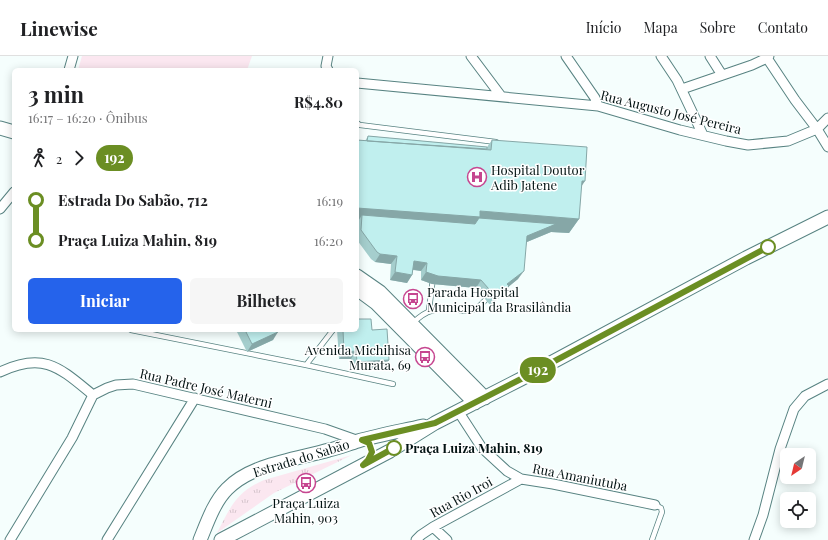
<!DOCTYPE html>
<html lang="pt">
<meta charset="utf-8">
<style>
:root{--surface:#fff;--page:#f6f6f6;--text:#202124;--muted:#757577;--line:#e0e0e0;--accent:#2563eb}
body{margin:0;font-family:"Playfair Display",serif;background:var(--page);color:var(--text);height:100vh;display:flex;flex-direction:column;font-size:15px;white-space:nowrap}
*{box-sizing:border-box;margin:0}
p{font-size:13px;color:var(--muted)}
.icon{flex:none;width:22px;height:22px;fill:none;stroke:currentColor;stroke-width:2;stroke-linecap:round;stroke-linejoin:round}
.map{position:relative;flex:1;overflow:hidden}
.side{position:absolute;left:12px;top:12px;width:347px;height:264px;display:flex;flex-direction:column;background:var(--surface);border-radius:6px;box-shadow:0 2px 10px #0003}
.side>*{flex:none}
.badge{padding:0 8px;border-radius:13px;font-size:14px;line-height:26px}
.needle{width:26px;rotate:215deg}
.fabs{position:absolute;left:780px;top:392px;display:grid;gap:8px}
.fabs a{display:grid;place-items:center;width:36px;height:36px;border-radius:6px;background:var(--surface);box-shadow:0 2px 10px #0003;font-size:20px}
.map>.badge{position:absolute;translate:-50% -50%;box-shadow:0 0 0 2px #fff}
.legs{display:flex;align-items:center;gap:6px;height:44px;padding:0 16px;font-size:13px}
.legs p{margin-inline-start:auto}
.head{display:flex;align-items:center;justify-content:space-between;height:68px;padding:0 16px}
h1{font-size:22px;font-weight:700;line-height:30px}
.primary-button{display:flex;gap:8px;margin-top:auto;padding:8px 16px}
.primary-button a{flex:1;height:46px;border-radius:6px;background:var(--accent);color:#fff;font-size:16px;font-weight:700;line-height:46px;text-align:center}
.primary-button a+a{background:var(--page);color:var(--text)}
ul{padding:0 16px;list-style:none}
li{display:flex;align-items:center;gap:14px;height:40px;font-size:15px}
li i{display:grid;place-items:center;width:6px;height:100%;margin:0 5px;background:currentColor}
li i::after{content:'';width:10px;height:10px;margin:-5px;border:3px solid;border-radius:50%;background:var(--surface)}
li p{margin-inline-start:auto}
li:first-child i{background:linear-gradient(#0000 50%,currentColor 0)}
li:last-child i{background:linear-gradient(currentColor 50%,#0000 0)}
header{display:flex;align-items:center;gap:24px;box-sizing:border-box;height:56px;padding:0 20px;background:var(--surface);border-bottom:1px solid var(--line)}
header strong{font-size:19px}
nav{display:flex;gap:22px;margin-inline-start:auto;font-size:14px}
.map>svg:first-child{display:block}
.grass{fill:url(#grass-tufts)}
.garden{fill:#fbe7f0}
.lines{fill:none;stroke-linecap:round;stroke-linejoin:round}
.lane-casing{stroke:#588382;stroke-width:6}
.street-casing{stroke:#588382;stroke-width:11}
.secondary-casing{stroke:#588382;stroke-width:15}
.lane{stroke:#fff;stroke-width:4.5}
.street{stroke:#fff;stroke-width:9}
.secondary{stroke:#fff;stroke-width:13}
.wall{fill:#a5cecd}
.shaded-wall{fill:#86a7a7}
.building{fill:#c0efee;stroke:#86a7a7}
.line-1-casing{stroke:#fff;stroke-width:9}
.line-1{stroke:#6b8e23;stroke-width:6}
.stop-1-dot{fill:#fff;stroke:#6b8e23;stroke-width:2}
.labels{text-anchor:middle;stroke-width:3;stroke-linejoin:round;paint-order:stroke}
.street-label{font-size:13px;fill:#031313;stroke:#fff}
.poi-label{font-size:13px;fill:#031313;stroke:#fff;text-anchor:start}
.stop-label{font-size:13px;font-weight:bold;fill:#031313;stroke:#fff;text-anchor:start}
</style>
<header>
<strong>Linewise</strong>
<nav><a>Início</a><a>Mapa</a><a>Sobre</a><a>Contato</a></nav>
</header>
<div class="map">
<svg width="828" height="484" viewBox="0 0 828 484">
<defs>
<pattern id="grass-tufts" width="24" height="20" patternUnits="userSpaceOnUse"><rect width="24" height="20" fill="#fbe7f0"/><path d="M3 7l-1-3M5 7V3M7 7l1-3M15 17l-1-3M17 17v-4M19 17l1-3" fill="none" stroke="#d6c5cd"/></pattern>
</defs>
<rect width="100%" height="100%" fill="#f5fefd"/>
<path class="grass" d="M 352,399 L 274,437 L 217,477 C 230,452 236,436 264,424 Z"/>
<path class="garden" d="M 82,0 L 252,0 L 247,14 L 78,14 Z"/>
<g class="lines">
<defs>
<path id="lane" d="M 357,67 L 360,69 L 496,86
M 429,254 L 433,222
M 413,267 C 429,251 438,253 459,254 C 464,255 471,255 475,253 C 480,251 485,244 489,240
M 131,274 L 306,309
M 333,274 L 306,309 L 393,328
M 652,484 L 662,456 L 661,452 L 655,449"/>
<path id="street" d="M 471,0 L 501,40
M 566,0 L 595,42 L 598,50
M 661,0 L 677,24 L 703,79
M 710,0 L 722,19
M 767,2 L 795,44 L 817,73 L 828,91
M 69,14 L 73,0
M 328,14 L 326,10 L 328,0
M 357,27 L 598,50 L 680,74 L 726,85 L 748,89 L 788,85 L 817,73 L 828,62
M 682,33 L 752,9 L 767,2 L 769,0
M 0,153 L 14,136
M 0,316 C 44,295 60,312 93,339
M 458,355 L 482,392 L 507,415 L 521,423 L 553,428 L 655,449
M 433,471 L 447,484
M 10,484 L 72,382 L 93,339 L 107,332 L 116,329 L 133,328 L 325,373 L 359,385
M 107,484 L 195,342
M 416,484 L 421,479 L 433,471 L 521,423
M 754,484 L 763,459 L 780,393 L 794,353 L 805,340 L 828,328"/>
<path id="secondary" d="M 0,72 L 14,76
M 357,220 L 380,236 L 485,342
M 357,233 L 376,247 L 475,347
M 200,484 C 207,467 214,446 227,433 C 251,408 297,403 329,394 C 339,392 348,388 358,385 C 379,379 401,375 423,370
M 221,484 L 390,395 L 435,367 L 521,323 L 746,202 L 828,161"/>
</defs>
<use href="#lane" class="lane-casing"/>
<use href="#street" class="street-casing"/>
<use href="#secondary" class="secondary-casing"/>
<use href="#lane" class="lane"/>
<use href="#street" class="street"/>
<use href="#secondary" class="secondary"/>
</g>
<path class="wall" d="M 368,80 L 487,91 L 492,84 L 581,131 L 579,163 L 569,177 L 551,176 L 527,186 L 518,223 L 509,230 L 504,238 L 490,249 L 476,232 L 432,228 L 421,224 L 421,215 L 413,214 L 412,219 L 407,227 L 390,224 L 391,208 L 375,206 L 371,203 L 357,184 L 357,84 L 365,85 Z
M 236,274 L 277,274 L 273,284 L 247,296 Z
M 337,274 L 372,274 L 389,304 L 383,312 L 351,314 L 351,303 L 339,303 Z"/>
<path class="shaded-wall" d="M 582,125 L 585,125 L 575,140 Z
M 357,152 L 480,155 L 579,163 L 569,177 L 551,176 L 522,188 L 362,159 L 357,167 Z
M 380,198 L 397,200 L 391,208 L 375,206 Z
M 414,205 L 427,207 L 421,215 L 409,213 Z
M 524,215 L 518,223 L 502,236 L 507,228 Z
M 395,216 L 412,219 L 407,227 L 390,224 Z
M 426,216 L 481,224 L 476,232 L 432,228 L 421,224 Z
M 509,230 L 504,238 L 490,249 L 496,241 Z
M 278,276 L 273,284 L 247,296 L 252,288 Z
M 356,295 L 351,303 L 339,303 L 344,296 Z
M 389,304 L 383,312 L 351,314 L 357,306 Z"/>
<path class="building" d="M 368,80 L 487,91 L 487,93 L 367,85 Z
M 357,84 L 491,94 L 492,84 L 587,91 L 585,125 L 582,125 L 579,163 L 480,155 L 480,161 L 357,152 Z
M 362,159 L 475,168 L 479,162 L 556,168 L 527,180 L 524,215 L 507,228 L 509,230 L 496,241 L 481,224 L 438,220 L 426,216 L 427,207 L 414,205 L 412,219 L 395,216 L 397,200 L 380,198 L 377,196 L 361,174 Z
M 357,263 L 371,263 L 372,274 L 387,273 L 389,304 L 357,306 L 356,295 L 344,296 L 343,274 L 357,274 Z
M 245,274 L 277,274 L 278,276 L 252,288 Z"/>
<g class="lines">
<defs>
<path id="line-1" d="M 394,392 L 363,409 L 368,404 L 372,396 L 369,387 L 362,384 L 435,367 L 521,323 L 768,191"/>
</defs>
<use href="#line-1" class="line-1-casing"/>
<use href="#line-1" class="line-1"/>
</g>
<defs>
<symbol id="hospital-ring" viewBox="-11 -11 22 22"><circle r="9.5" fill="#fff" stroke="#c64690" stroke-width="1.5"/><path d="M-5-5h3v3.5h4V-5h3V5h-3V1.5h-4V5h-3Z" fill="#c64690"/></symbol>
<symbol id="bus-ring" viewBox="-11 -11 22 22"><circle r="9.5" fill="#fff" stroke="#c64690" stroke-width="1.5"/><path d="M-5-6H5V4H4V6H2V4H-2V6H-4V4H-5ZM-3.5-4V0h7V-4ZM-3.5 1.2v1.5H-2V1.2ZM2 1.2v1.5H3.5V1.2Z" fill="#c64690"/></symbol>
</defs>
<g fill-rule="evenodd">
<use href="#hospital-ring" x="466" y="110" width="22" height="22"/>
<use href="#bus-ring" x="402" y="232" width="22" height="22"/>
<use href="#bus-ring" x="414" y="290" width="22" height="22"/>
<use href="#bus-ring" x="295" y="416" width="22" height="22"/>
</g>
<g class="stop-1-dot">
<circle cx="768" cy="191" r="7"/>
<circle cx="394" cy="392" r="7"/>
</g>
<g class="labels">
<g class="street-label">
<text transform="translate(671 56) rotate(14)" y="5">Rua Augusto José Pereira</text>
<text transform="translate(206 332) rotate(13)" y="5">Rua Padre José Materni</text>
<text transform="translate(301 402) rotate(-17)" y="5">Estrada do Sabão</text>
<text transform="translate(580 421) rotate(11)" y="5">Rua Amaniutuba</text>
<text transform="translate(461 441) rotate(-29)" y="5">Rua Rio Iroi</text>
</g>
<g class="poi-label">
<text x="491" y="119">Hospital Doutor<tspan x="491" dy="15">Adib Jatene</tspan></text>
<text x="427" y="241">Parada Hospital<tspan x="427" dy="15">Municipal da Brasilândia</tspan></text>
<text x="411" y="299" text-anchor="end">Avenida Michihisa<tspan x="411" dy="15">Murata, 69</tspan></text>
<text x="306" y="452" text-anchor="middle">Praça Luiza<tspan x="306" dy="15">Mahin, 903</tspan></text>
</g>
<g class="stop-label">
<text x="405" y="397">Praça Luiza Mahin, 819</text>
</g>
</g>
</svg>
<div class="fabs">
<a><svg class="needle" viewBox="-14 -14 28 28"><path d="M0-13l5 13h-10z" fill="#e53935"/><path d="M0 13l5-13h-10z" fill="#757577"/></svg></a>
<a><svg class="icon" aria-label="locate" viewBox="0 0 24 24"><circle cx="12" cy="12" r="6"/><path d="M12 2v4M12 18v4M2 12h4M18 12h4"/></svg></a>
</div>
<b class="badge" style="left:538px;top:314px;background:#6b8e23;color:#fff">192</b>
<section class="side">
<div class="head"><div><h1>3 min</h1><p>16:17 – 16:20 · Ônibus</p></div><b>R$4.80</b></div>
<div class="legs"><svg class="icon" aria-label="walk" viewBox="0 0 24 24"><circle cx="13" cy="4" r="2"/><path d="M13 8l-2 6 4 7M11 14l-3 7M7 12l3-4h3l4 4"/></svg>2<svg class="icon" aria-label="forward" viewBox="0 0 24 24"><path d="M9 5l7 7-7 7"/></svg><b class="badge" style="background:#6b8e23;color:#fff">192</b></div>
<ul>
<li><i style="color:#6b8e23"></i><b>Estrada Do Sabão, 712</b><p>16:19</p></li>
<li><i style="color:#6b8e23"></i><b>Praça Luiza Mahin, 819</b><p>16:20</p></li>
</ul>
<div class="primary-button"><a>Iniciar</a><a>Bilhetes</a></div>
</section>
</div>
